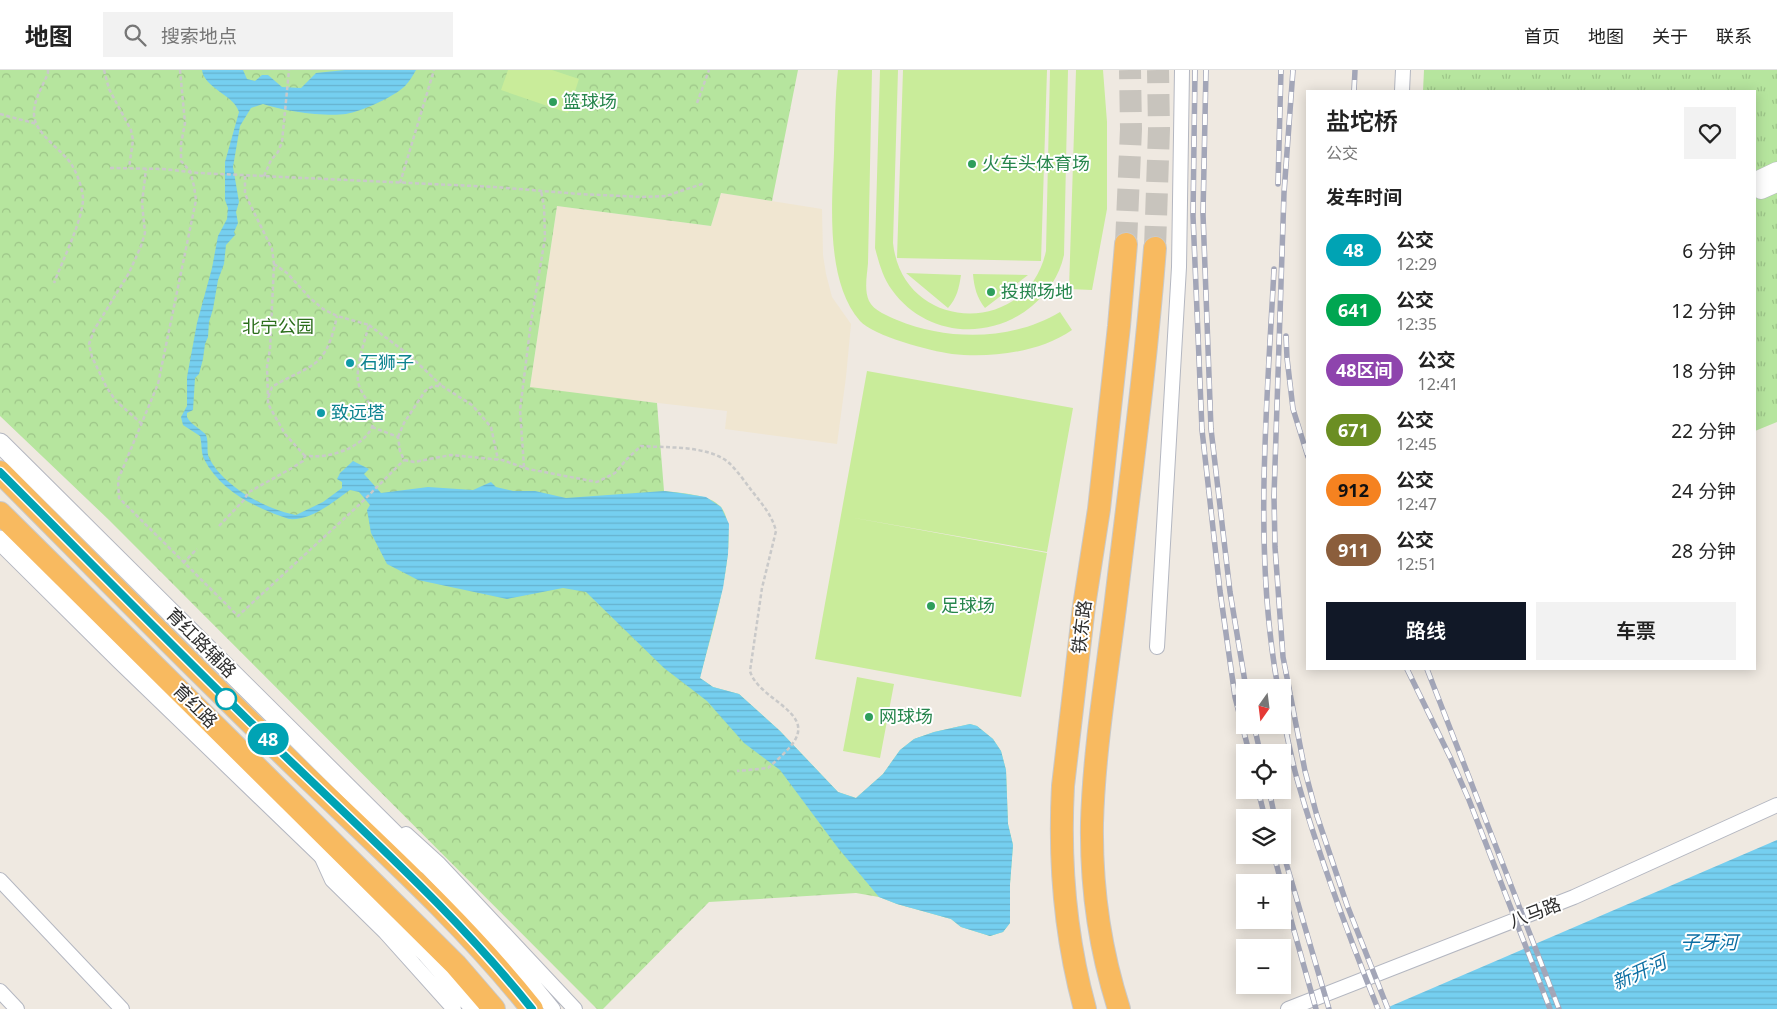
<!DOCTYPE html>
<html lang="zh">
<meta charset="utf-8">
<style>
:root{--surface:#fff;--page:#f2f2f2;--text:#222;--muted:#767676;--line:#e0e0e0;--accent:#111827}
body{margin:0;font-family:"Noto Sans","Noto Sans SC",sans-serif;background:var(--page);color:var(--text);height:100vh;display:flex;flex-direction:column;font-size:19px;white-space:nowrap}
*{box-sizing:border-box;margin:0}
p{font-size:16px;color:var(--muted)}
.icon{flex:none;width:28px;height:28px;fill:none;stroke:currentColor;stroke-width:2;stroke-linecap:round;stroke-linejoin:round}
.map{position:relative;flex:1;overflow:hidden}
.drawer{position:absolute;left:1306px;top:20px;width:450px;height:580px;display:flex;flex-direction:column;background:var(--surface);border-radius:0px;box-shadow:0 2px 12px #0003}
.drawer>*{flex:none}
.badge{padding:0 10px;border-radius:16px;font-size:18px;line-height:32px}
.needle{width:32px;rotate:194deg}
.tools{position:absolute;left:1236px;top:609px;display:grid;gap:10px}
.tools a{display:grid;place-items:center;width:55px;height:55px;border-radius:0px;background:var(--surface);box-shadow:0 2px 12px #0003;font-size:25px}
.map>.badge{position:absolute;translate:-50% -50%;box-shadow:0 0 0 2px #fff}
h2{padding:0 20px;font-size:19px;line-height:45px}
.round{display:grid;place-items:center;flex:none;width:52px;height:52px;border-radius:0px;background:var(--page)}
.head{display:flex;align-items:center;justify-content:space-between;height:85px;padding:0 20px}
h1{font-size:24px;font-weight:600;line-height:38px}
.cta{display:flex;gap:10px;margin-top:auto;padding:10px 20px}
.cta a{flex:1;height:58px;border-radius:0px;background:var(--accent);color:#fff;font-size:20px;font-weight:600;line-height:58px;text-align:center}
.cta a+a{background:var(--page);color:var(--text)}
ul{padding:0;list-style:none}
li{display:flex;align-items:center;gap:15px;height:60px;padding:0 20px}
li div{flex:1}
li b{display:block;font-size:19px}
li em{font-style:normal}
li .badge{min-width:55px;font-weight:700;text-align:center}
header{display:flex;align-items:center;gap:30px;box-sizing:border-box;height:70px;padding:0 25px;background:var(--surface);border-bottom:1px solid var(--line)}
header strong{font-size:24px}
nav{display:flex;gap:28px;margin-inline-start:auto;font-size:18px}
.search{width:350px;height:45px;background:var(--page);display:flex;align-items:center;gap:12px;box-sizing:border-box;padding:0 18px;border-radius:0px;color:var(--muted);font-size:19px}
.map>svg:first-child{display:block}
.education{fill:#f0e6d1}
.grass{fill:url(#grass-tufts)}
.forest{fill:url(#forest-crowns)}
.pitch{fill:#c9ec9a}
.water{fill:url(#water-rules)}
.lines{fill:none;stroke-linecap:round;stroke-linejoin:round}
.trunk-tunnel{stroke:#c8c4bd;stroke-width:22;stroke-dasharray:22 11;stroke-linecap:butt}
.minor-casing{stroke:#b4b7c1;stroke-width:16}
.tertiary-casing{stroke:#b4b7c1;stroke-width:19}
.secondary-casing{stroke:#b4b7c1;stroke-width:21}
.trunk-casing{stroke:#c9c9c9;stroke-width:24}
.path{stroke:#c9c9c9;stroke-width:2.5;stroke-dasharray:4 2.5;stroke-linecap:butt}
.minor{stroke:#fff;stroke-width:14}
.tertiary{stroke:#fff;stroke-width:18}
.secondary{stroke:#fff;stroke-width:19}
.trunk{stroke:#f8ba60;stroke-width:22}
.rail-casing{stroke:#a3a6b8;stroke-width:5.5}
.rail{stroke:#fff;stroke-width:4;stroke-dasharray:11;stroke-linecap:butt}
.line-casing{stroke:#fff;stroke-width:11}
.line{stroke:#00a3b4;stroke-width:8}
.leisure-dot{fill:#2e9e5b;stroke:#fff;stroke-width:2}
.culture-dot{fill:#0f9aa8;stroke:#fff;stroke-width:2}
.stop-dot{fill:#fff;stroke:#00a3b4;stroke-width:2.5}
.labels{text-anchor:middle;stroke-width:4;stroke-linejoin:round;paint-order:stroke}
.leisure-label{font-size:18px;fill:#27864d;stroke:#fff;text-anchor:start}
.park-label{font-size:18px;fill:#2c6e1b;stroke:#fff}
.culture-label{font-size:18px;fill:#0d838f;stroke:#fff;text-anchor:start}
.street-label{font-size:18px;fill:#2e2e2e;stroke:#fff}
.water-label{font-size:19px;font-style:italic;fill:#0d6fa3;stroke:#fff}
</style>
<header>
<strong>地图</strong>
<div class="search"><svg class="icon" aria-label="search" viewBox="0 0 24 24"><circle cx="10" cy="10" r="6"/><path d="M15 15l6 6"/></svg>搜索地点</div>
<nav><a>首页</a><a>地图</a><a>关于</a><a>联系</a></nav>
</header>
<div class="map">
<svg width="1777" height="939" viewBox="0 0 1777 939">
<defs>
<pattern id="grass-tufts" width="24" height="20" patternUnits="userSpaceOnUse" patternTransform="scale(1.25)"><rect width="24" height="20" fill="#b6e59e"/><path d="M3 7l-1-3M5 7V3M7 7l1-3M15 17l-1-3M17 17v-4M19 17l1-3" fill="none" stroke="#9dc588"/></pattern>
<pattern id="forest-crowns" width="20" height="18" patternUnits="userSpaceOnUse" patternTransform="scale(1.25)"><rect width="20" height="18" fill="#b6e59e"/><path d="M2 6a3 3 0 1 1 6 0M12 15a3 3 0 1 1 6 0" fill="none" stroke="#9dc588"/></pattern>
<pattern id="water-rules" width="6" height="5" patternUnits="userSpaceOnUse" patternTransform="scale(1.25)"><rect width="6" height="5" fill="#75cff0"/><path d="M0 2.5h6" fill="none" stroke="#66b2ce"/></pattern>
</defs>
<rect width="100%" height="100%" fill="#efe9e1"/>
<path class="education" d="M 721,123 L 822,139 L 823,185 L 826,204 L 832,227 L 851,254 L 846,307 L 837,374 L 725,359 L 727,341 L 530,318 L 557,136 L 711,156 Z"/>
<path class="grass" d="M 1424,0 L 1777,0 L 1777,352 L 1755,361 L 1755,21 L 1423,21 Z"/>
<path class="forest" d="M 0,0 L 798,0 L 772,131 L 721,123 L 711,156 L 557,136 L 530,317 L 657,333 L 664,421 C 680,423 710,424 721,437 C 744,465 708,574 700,608 L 713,617 L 739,624 L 780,661 L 838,722 L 856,728 L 883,704 L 900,680 L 914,669 L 934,662 L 970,654 L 977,656 L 993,669 L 1001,681 L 1006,700 L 1008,754 L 1013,775 L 1010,814 L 1010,853 L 1003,862 L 990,866 L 961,857 L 951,849 L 897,834 L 879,827 L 856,823 L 709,832 L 603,939 L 597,939 L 109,450 L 0,346 Z"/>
<path class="pitch" d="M 508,0 L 552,0 L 579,9 L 568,43 L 501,20 Z
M 838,0 L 872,0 L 868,193 C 867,206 864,220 869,231 C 874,241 888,246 897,250 C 948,271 1012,271 1060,242 L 1072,260 C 1039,283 990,288 952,284 C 931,281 873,266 860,251 C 825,211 832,133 834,83 C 835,55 835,28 838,0 Z
M 880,0 L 898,0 L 893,173 C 903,264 1028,267 1046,181 L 1050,0 L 1068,0 L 1064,185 C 1059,207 1048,222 1032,236 C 989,272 925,266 892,220 C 883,208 879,193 875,178 Z
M 903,0 L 1047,0 L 1041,191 L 897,188 Z
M 1076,0 L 1103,0 L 1107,52 L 1107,139 L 1092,220 L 1069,219 Z
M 906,203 L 961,205 C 959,218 957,228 948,238 Z
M 973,204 L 1028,205 L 985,238 C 977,228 974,217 973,204 Z
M 867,301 L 1073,338 L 1047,482 L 849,447 L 1047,483 L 1021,627 L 815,589 Z
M 857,607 L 894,614 L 880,688 L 843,681 Z"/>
<path class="water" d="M 202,0 L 243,0 L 247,9 L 255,11 L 262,5 L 268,5 L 282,17 L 301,18 L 316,3 L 345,0 L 416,0 C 413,5 410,11 405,16 C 394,27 362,41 346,44 C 325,47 283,41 263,34 L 251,38 L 240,56 L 233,97 L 239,132 L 236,142 L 238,153 L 234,162 L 235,165 L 226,175 L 224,194 L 218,210 L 213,239 L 209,252 L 208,267 L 205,274 L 203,289 L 199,304 L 195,308 L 193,340 L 187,343 L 187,347 C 191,355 204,361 206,365 C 209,372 206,381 209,388 C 224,417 265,439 296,445 L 323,432 L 342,418 L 342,412 L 337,409 L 340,403 L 353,391 L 369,399 L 364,404 L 381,423 L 428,417 L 473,420 L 491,412 L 496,417 L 513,421 L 535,421 L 566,428 L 664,421 L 680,423 L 706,427 L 721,437 L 729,454 L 728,484 L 723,518 L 700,608 L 713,617 L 739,624 L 780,661 L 838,722 L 856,728 L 883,704 L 900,680 L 914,669 L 934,662 L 970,654 L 977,656 L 993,669 L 1001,681 L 1006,700 L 1008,754 L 1013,775 L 1010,814 L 1010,853 L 1003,862 L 990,866 L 961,857 L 951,849 L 897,834 L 879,827 L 838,778 L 780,700 L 744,673 L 707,631 L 664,598 L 586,522 L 563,518 L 507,529 L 418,510 L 387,494 L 371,463 L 367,440 L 370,435 L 359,422 L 350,420 C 333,432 311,451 289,449 C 256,438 221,422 204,389 C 201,383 202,373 200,366 L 183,355 L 181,347 L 187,336 L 187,307 L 197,253 L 212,198 L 218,166 L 227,149 L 228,138 L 225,130 L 225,92 L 239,42 C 234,25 204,18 202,0 Z
M 1777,770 L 1777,939 L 1384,939 Z"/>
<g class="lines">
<path class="trunk-tunnel" d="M 1126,174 L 1131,59 L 1130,0
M 1155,178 L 1159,59 L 1158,0"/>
<defs>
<path id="minor" d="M 1402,21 L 1403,0
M 1157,577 L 1179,197 L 1182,0
M 406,764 L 439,794 L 575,939
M 322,788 L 332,810 L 385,862 L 454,939
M 423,793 L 510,886 L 553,939
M 0,810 L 122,939
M 379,839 L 424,884 L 472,939
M 0,921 L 17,939
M 1288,939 L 1574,827 L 1777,735"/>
<path id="tertiary" d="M 1777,101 L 1756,111 L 1761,120 L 1777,113"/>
<path id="secondary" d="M 0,373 L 423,793
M 0,470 L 121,590 L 379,839"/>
<path id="trunk" d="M 0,402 C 98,501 196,600 296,697 C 377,775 462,851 532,939
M 0,443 L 456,895 L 494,939
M 1085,939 C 1065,866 1059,791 1063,716 L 1084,536 L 1099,439 L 1119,256 L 1126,174
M 1119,939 C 1100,880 1091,815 1092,753 C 1094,680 1107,603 1116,530 C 1130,413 1146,296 1155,178"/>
</defs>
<use href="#minor" class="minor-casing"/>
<use href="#tertiary" class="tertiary-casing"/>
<use href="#secondary" class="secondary-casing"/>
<use href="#trunk" class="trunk-casing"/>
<path class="path" d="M 48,0 L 48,3 C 43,16 34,29 34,43 C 33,64 65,81 73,97 C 78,106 83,120 83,130 C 82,151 62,192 54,213
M 104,0 L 109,19 L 131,60 L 133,70 L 129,98
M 180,0 L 185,53 L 181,74 L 181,91 L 190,101 L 194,116 L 196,130 L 158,314 L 118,410 L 119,428 L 238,546 L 360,434 L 404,390
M 697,33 L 709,0
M 0,44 L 37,54
M 110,98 L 163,99 L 199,103 L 495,117 L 579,124 L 643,127 L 666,126 L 705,113
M 245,106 L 245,124 L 272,179 L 274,194 L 270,279 L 267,297 L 268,328
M 264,106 L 271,90 L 278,82 L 282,72 L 289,0
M 400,113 L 434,0
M 369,255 L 408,284 L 441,315
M 142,354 L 116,331 L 107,318 L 92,287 L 89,274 L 94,260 L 129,203 L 141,176 L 145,163 L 142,133 L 146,99
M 372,357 L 398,367 L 400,381 L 404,390 L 414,392 L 451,385 L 502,390 L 528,399 L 597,412 L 615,403 L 626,390 L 641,376 C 666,378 707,375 728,392 C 737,400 745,412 752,421 C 762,434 772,445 776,461 L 762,518 L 750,601 C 758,629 812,641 795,670 C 789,680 777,690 768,698 L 737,701
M 398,367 L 404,353 L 425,321 L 433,316 L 442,316 L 472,335 L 491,357 L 498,390
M 305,386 L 285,364 L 268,334 L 268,328 L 272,317 C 284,309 298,304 311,296 C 328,286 333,264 337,246
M 524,397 L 520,340 L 531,252 L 545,168 L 544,136 L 541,121
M 219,456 L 243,431 L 249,422 L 292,398 L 303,391 L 305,386 C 313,386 321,387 328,385 C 347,382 375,368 374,346 C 373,334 360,325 358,311 C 356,295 365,270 369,255 L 337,246 L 323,239 L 310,228 L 287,203 L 274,194
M 183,493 L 197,479"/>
<use href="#minor" class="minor"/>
<use href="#tertiary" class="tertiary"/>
<use href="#secondary" class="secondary"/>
<use href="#trunk" class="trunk"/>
<defs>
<path id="rail" d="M 1195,0 L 1193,146 L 1202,360 L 1220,521 L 1235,627 L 1249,682
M 1206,0 L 1203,144 L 1211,359 L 1230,522 L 1246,618
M 1293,0 L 1284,123 L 1274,426 L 1275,477 L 1283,587 L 1305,701 L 1317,746 L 1347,835 L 1388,939
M 1354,21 L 1355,0
M 1278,114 L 1281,0
M 1274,199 C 1267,336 1253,481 1278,618
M 1286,266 L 1287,288 L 1293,339 L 1308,387
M 1407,599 L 1451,689 L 1469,730 L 1550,939
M 1427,599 L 1559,939
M 1282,642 C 1287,665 1291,687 1297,709 C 1319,787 1348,864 1378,939
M 1254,655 L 1260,682
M 1258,720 L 1265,748
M 1269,720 L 1275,748
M 1282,779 L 1329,939
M 1274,785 L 1281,812
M 1282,818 L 1316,939"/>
</defs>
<use href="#rail" class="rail-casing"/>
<use href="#rail" class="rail"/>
</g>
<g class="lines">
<defs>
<path id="line" d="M 0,402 C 94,496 187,591 283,684 C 368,766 458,846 532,939"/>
</defs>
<use href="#line" class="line-casing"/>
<use href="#line" class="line"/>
</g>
<g class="leisure-dot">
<circle cx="553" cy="32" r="5"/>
<circle cx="972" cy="94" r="5"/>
<circle cx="991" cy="222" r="5"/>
<circle cx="931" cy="536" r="5"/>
<circle cx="869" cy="647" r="5"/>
</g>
<g class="culture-dot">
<circle cx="350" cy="293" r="5"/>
<circle cx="321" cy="343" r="5"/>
</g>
<circle class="stop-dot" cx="226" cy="629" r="10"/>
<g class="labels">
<g class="leisure-label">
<text x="563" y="38">篮球场</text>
<text x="982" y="100">火车头体育场</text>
<text x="1001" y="228">投掷场地</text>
<text x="941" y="542">足球场</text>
<text x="879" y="653">网球场</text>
</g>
<g class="park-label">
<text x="278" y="263">北宁公园</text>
</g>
<g class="culture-label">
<text x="360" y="299">石狮子</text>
<text x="331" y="349">致远塔</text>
</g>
<g class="street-label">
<text transform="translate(1082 557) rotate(-83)" y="6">铁东路</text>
<text transform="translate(201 573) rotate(45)" y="6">育红路辅路</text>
<text transform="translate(195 636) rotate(45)" y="6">育红路</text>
<text transform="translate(1535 843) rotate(-21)" y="6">八马路</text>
</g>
<g class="water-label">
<text x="1709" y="879">子牙河</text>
<text transform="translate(1639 902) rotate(-24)" y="7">新开河</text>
</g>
</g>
</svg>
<div class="tools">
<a><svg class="needle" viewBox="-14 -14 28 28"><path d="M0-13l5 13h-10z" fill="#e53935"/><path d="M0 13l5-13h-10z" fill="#767676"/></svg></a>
<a><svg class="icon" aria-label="locate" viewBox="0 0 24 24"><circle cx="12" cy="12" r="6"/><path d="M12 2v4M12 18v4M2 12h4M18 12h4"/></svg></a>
<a><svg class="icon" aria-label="layers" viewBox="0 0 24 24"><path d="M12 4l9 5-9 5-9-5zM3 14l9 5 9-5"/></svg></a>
<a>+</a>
<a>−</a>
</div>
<b class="badge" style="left:268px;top:669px;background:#00a3b4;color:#fff">48</b>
<section class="drawer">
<div class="head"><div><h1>盐坨桥</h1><p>公交</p></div><a class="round"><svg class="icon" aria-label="heart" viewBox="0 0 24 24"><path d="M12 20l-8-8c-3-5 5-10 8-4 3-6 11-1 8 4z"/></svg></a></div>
<h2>发车时间</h2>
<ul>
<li><span class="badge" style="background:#00a3b4;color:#fff">48</span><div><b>公交</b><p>12:29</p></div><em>6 分钟</em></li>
<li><span class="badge" style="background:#00a651;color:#fff">641</span><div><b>公交</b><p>12:35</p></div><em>12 分钟</em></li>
<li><span class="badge" style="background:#8e44ad;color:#fff">48区间</span><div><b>公交</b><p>12:41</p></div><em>18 分钟</em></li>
<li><span class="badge" style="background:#6b8e23;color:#fff">671</span><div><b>公交</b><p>12:45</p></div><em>22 分钟</em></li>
<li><span class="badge" style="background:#f58220;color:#111">912</span><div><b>公交</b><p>12:47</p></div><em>24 分钟</em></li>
<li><span class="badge" style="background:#8b5e3c;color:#fff">911</span><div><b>公交</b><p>12:51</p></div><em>28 分钟</em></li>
</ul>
<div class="cta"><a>路线</a><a>车票</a></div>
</section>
</div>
